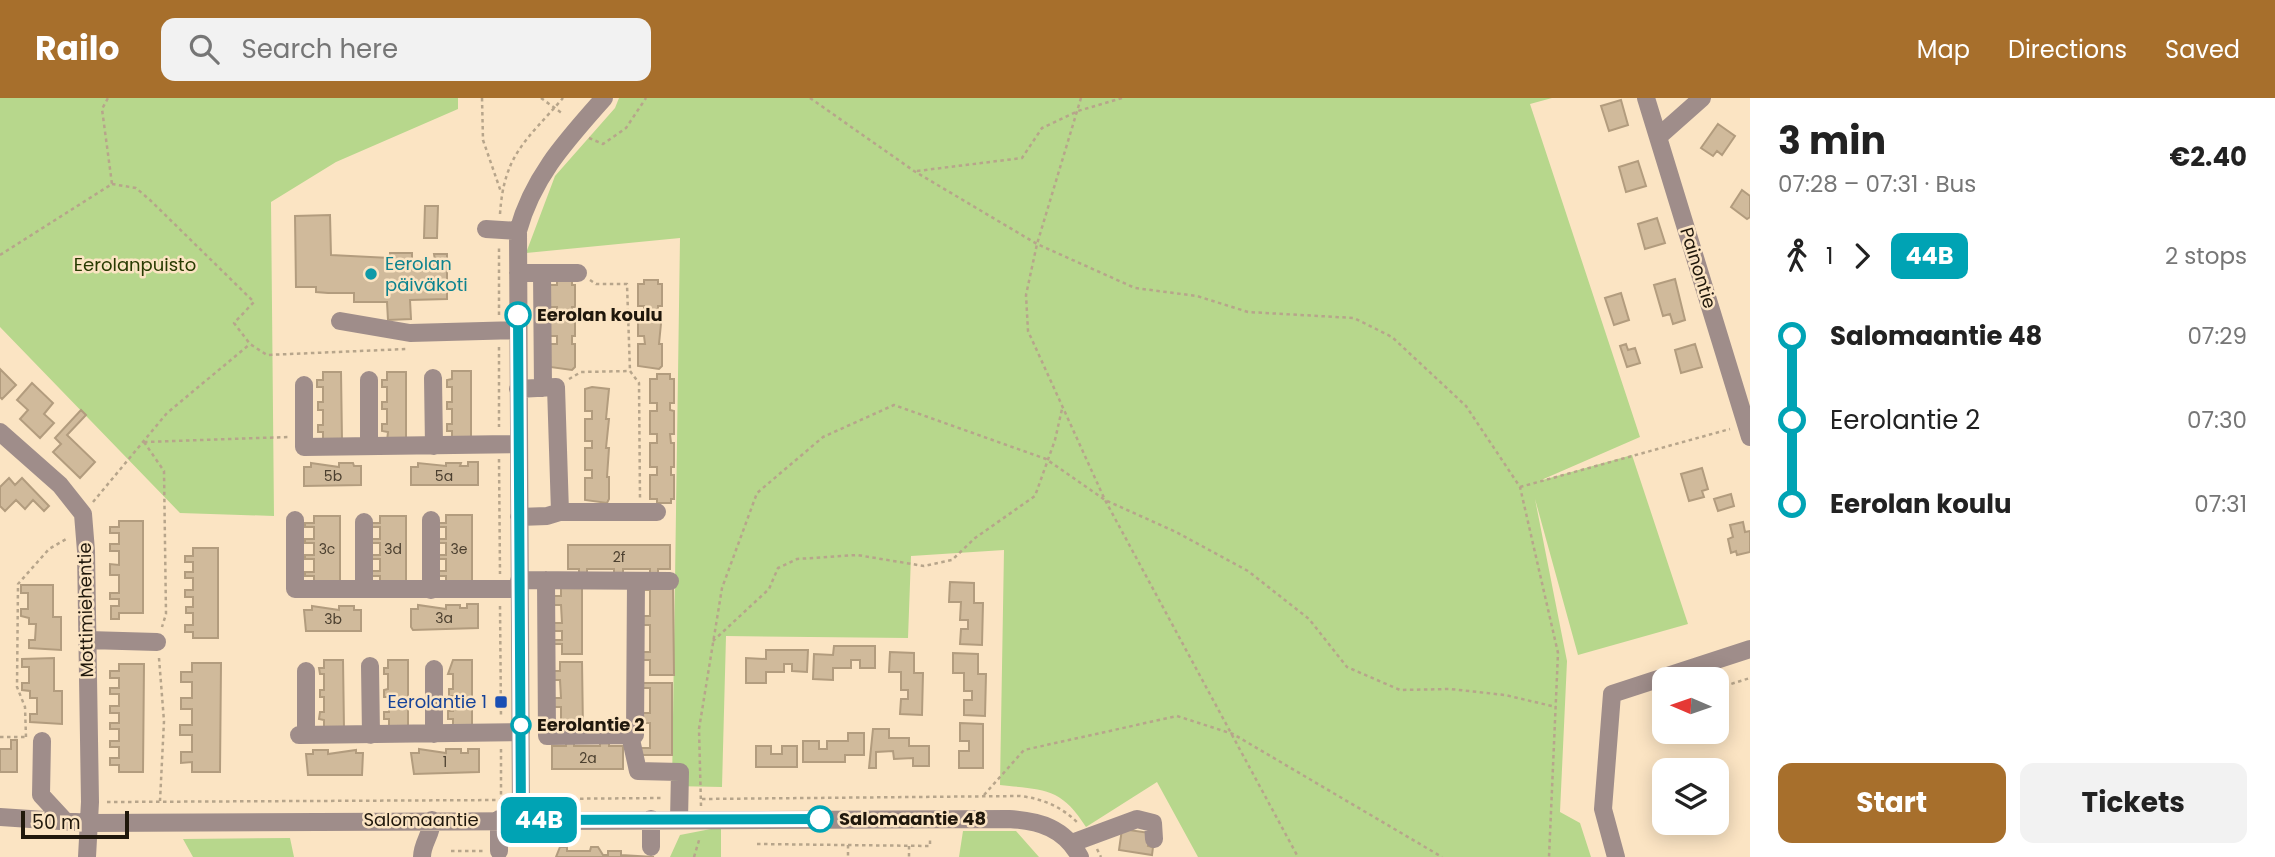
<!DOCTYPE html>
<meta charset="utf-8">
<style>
:root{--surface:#fff;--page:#f2f2f2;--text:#222;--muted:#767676;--accent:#a76f2c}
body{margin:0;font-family:Poppins,sans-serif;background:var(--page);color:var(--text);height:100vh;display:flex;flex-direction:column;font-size:26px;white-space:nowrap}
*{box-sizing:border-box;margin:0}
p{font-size:23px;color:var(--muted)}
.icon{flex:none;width:38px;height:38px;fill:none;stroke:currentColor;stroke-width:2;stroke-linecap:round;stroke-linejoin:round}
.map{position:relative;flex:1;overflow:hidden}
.panel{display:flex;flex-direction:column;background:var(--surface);width:525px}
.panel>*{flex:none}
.badge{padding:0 14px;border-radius:10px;font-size:24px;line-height:46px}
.needle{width:46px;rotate:272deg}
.tools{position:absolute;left:1652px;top:569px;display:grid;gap:14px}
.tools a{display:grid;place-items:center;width:77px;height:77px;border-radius:14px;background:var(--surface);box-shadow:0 4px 18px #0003;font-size:35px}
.scale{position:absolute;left:21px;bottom:18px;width:108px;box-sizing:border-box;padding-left:7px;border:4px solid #20180c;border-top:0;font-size:19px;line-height:24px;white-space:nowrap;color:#20180c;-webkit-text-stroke:5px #fbe4c3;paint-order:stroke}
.map>.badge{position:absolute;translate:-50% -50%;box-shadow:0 0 0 4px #fff}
.legs{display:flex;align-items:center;gap:10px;height:77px;padding:0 28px;font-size:23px}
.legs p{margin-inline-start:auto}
.headline{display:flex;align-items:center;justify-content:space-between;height:119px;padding:0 28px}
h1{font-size:38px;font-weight:700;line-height:52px}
.primary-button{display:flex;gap:14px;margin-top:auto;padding:14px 28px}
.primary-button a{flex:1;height:80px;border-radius:14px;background:var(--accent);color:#fff;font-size:28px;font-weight:700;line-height:80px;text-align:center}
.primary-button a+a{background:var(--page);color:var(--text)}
ul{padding:0 28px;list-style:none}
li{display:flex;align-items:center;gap:24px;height:84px;font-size:26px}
li i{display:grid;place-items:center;width:10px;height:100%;margin:0 9px;background:currentColor}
li i::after{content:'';width:18px;height:18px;margin:-9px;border:5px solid;border-radius:50%;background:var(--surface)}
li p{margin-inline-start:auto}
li:first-child i{background:linear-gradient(#0000 50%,currentColor 0)}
li:last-child i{background:linear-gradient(currentColor 50%,#0000 0)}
header{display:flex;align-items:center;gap:42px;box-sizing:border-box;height:98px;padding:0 35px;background:var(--accent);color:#fff}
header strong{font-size:33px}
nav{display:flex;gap:38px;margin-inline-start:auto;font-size:24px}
.search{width:490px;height:63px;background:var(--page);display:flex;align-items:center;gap:18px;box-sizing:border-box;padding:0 24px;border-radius:14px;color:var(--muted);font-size:26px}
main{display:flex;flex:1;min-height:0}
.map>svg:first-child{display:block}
.green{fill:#b7d78c}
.building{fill:#d0ba9b;stroke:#b29c7e;stroke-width:2}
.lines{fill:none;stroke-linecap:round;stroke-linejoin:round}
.path{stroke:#b7a58b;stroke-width:2.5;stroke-dasharray:3.5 3.5;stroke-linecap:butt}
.minor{stroke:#9f8d8a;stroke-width:18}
.line-1-casing{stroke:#fff;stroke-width:16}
.line-1{stroke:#00a3b4;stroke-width:10}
.culture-dot{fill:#0f9aa8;stroke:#fbe4c3;stroke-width:2.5}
.stop-1-dot{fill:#fff;stroke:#00a3b4;stroke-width:3.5}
.transit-dot{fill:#1a4fb4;stroke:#fbe4c3;stroke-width:2.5}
.labels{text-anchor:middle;stroke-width:5;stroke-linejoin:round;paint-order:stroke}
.number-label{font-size:14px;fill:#4c4030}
.culture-label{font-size:18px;fill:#0d838f;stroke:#fbe4c3;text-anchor:start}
.park-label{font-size:18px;fill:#283b02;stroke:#fbe4c3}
.street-label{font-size:18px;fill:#20180c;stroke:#fbe4c3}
.stop-label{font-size:18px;font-weight:bold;fill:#20180c;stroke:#fbe4c3;text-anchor:start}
.transit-label{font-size:18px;fill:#164399;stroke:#fbe4c3;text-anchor:end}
</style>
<header>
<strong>Railo</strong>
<div class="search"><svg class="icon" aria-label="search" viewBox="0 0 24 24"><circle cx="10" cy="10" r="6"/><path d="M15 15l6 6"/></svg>Search here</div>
<nav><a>Map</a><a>Directions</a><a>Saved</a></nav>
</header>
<main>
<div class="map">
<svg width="1750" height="759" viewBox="0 0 1750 759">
<rect width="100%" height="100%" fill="#fbe4c3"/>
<path class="green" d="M 0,0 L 458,0 L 458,11 L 336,64 L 271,104 L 274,418 L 180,415 L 0,229 Z
M 619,0 L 1552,0 L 1530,6 L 1640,339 L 1539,383 L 1632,357 L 1688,526 L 1578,557 L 1535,401 L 1567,563 L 1560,714 L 1580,725 L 1591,759 L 1198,759 L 1157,684 L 1086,729 C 1061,689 1044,692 1000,687 L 1004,452 L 911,458 L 908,540 L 726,538 L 722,689 L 672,688 L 680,140 L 526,155 L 555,78 L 615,10 Z
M 721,729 L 721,759 L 670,759 L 680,737 Z
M 963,733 L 1016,733 L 1039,759 L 959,759 Z
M 290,740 L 294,759 L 193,759 L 183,741 Z"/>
<path class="building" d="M 1621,2 L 1628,27 L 1609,33 L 1601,8 Z
M 1718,26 L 1735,38 L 1722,57 L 1717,53 L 1713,58 L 1701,50 Z
M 1638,63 L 1646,88 L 1626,94 L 1619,69 Z
M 1742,92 L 1750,98 L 1750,119 L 1747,121 L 1731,109 Z
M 425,108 L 438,108 L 437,140 L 424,140 Z
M 330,117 L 331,157 L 390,160 L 390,155 L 412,155 L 412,162 L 435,162 L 434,156 L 447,156 L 447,201 L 410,202 L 411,221 L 388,222 L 387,204 L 354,204 L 354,195 L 328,195 L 316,194 L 316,189 L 296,189 L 295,118 Z
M 1657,120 L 1665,145 L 1645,151 L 1638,126 Z
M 1675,181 L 1685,222 L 1673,226 L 1670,216 L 1663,218 L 1654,187 Z
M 644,182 L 658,182 L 658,186 L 662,186 L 662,208 L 658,208 L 658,215 L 662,215 L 659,246 L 662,246 L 662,268 L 659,271 L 638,268 L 638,246 L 645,246 L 644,238 L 638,238 L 638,215 L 644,215 L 644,208 L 638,208 L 638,186 L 644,186 Z
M 557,183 L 572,183 L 572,187 L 575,187 L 575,209 L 572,209 L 572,216 L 575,216 L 575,238 L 572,238 L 572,246 L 575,246 L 575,269 L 572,272 L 550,269 L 550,246 L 557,246 L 557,238 L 550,238 L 550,216 L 557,216 L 557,209 L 550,209 L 550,187 L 557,187 Z
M 1621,195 L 1629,222 L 1614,227 L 1605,200 Z
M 1626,246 L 1628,252 L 1635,250 L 1640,265 L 1627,269 L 1620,248 Z
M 1695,246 L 1702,269 L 1681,275 L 1675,252 Z
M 0,271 L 16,287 L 2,301 L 0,299 Z
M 452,273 L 471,273 L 471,343 L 452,343 L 452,333 L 447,333 L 447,326 L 452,326 L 452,311 L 447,311 L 447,304 L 452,304 L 452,289 L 447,289 L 447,282 L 452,281 Z
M 323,274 L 341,274 L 342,343 L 323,344 L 323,334 L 318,334 L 318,327 L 323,327 L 323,312 L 318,312 L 318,304 L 323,304 L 323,289 L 317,289 L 317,282 L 323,282 Z
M 387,274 L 406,274 L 406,343 L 387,343 L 388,334 L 382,333 L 382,326 L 387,326 L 387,311 L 382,311 L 382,304 L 387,304 L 387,289 L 382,289 L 382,282 L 387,282 Z
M 657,276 L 670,276 L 670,281 L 674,281 L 674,305 L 670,305 L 670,312 L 674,313 L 674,336 L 670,336 L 671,345 L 674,345 L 674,369 L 671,369 L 671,377 L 674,377 L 674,401 L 671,401 L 671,405 L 657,405 L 657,401 L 650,401 L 650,377 L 657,377 L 657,369 L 650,369 L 650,345 L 657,345 L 657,336 L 650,336 L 650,313 L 657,313 L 657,305 L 650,305 L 650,281 L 657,281 Z
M 32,285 L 53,305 L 44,316 L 54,325 L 40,340 L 20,321 L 28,312 L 17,302 Z
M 592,289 L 609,291 L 606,321 L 609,321 L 606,350 L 609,350 L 607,379 L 609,379 L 609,401 L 607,405 L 585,402 L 585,380 L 592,380 L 592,372 L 585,372 L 585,350 L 592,350 L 592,343 L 585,343 L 585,321 L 592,321 L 592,313 L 585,313 L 585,291 Z
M 81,312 L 86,317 L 67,337 L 95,364 L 80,380 L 53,354 L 61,346 L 55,340 Z
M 468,364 L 478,364 L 478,387 L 411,387 L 411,369 L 418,369 L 418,365 L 446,368 L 446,365 L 461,365 L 460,368 L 468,368 Z
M 311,365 L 339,369 L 339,365 L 353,365 L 354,368 L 361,368 L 361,387 L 304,388 L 304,369 L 311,369 Z
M 1702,370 L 1708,391 L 1702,393 L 1704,399 L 1689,403 L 1681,376 Z
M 9,380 L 15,387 L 22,380 L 49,408 L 44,413 L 33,402 L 25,411 L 16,402 L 5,413 L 0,408 L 0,389 Z
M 1731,396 L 1734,408 L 1718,413 L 1714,401 Z
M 446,417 L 472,417 L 472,484 L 446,484 L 446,478 L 437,478 L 437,473 L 446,473 L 446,461 L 437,461 L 437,457 L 446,457 L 446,445 L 437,445 L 437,441 L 446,441 L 446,429 L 437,429 L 437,425 L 446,425 Z
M 314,418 L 340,418 L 340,485 L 314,485 L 314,478 L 305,478 L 305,474 L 314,474 L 314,461 L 305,461 L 305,457 L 314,457 L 314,445 L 305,445 L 305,441 L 314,441 L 314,429 L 305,429 L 305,425 L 314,425 Z
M 380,418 L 406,418 L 406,484 L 380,484 L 380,478 L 371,478 L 371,473 L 380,473 L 380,461 L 372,461 L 371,457 L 380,457 L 380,445 L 371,445 L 371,441 L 380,441 L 380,429 L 371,429 L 371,425 L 380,425 Z
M 119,423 L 143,423 L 143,515 L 119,515 L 119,521 L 111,521 L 111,508 L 119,508 L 119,501 L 110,501 L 110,495 L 119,495 L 119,477 L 110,477 L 110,466 L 119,467 L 119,453 L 110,453 L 110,446 L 119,446 L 119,435 L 110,435 L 110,429 L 119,429 Z
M 1743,424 L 1745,434 L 1750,433 L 1750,454 L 1737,457 L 1736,453 L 1731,455 L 1728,441 L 1733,439 L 1730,427 Z
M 568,447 L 670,447 L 670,471 L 658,471 L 658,479 L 650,479 L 650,471 L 623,471 L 623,479 L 614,479 L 614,471 L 587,471 L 587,479 L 579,479 L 579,471 L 568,471 Z
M 193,450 L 218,450 L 218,540 L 193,540 L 193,534 L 185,534 L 185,527 L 193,527 L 193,515 L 186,515 L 186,509 L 193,509 L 193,499 L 185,499 L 185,492 L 193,492 L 193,480 L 185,480 L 185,474 L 193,474 L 193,464 L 185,464 L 185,458 L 193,458 Z
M 950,484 L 974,485 L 974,505 L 983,505 L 982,547 L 960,546 L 961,531 L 968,531 L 968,522 L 960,522 L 961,504 L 949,504 Z
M 21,487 L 53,487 L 53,519 L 61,519 L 61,552 L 29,550 L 29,542 L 35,542 L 36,526 L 29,526 L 29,520 L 21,518 L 21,511 L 28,511 L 28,495 L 21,495 Z
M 673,487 L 674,577 L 650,577 L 650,562 L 641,562 L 641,554 L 650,554 L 650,527 L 641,527 L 641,518 L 650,518 L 650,492 L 640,492 Z
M 561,489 L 582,489 L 582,556 L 562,556 L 562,546 L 552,546 L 552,542 L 562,542 L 562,533 L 552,533 L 551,525 L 562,525 L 561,507 L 551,507 L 551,498 L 561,498 Z
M 467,506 L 478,506 L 478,530 L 413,532 L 411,529 L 411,511 L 418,511 L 418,507 L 446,511 L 446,507 L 460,507 L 460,510 L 467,510 Z
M 312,508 L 339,512 L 339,508 L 354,508 L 354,512 L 361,512 L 361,533 L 306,533 L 304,512 L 312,512 Z
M 834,548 L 875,548 L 875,570 L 860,570 L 860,562 L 851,562 L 851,570 L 833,570 L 833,582 L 813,581 L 814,556 L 833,557 Z
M 766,552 L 808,552 L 807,574 L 792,573 L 792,566 L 784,566 L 784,574 L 766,574 L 766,585 L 746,585 L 746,560 L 766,561 Z
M 890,554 L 914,555 L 914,575 L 923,575 L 922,617 L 900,616 L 901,601 L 908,601 L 908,592 L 901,592 L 901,574 L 889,574 Z
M 953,555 L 978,556 L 978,576 L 986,576 L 985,618 L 964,617 L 964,602 L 972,602 L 972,593 L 964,593 L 964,575 L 953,575 Z
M 54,560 L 54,593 L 62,593 L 62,626 L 30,624 L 30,616 L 37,616 L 37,600 L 30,600 L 30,593 L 22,592 L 22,585 L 29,585 L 29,569 L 22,569 L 22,561 Z
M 324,562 L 343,562 L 344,631 L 324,631 L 324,622 L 319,621 L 320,614 L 324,614 L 324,599 L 320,599 L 320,592 L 324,592 L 324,576 L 320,576 L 319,570 L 324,570 Z
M 388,562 L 408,562 L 408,631 L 389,631 L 389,621 L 384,621 L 384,614 L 389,614 L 389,599 L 384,599 L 384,592 L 388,591 L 388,576 L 384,576 L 384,570 L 388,570 Z
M 453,562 L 472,562 L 472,630 L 453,630 L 453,621 L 448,621 L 448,613 L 453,613 L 453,598 L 449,598 L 449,591 L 453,591 L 453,576 L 448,576 Z
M 560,564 L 582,564 L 583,632 L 561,632 L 561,609 L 552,609 L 552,600 L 561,600 L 560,582 L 552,582 L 552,573 L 560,573 Z
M 192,565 L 221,565 L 220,674 L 192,674 L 192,664 L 181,665 L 181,654 L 192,654 L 192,637 L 180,637 L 180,627 L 192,627 L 192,611 L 181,611 L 181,600 L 192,600 L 192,584 L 181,584 L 181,574 L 192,574 Z
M 119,566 L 144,566 L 143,674 L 119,674 L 119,667 L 110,667 L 110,660 L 119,660 L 119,649 L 110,649 L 110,643 L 119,643 L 119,631 L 110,631 L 110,625 L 119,625 L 119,615 L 110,615 L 110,608 L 119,608 L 119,596 L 110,596 L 110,590 L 119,590 L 119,580 L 110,580 L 110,573 L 119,573 Z
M 641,585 L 672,585 L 672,657 L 641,657 L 641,650 L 650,650 L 650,625 L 641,625 L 641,615 L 650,615 L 650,590 L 641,590 Z
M 960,625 L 983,626 L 983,670 L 959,670 L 959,653 L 969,653 L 969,643 L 960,643 Z
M 873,631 L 889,631 L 889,640 L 909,640 L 909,648 L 929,648 L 929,668 L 913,668 L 913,660 L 894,661 L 893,653 L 876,654 L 876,670 L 869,670 Z
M 848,635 L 864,635 L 864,657 L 845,657 L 845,664 L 803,664 L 803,643 L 819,643 L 819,651 L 827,651 L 827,643 L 848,643 Z
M 600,639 L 609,639 L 609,648 L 623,648 L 623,671 L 552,671 L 552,648 L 566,648 L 566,640 L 574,640 L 574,648 L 600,648 Z
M 11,642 L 17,642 L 17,674 L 0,674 L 0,651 L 11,651 Z
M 756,648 L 771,648 L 771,656 L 782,656 L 782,648 L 797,648 L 797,669 L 756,669 Z
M 419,651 L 446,655 L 446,651 L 461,651 L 461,655 L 468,655 L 468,651 L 479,651 L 479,674 L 414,676 L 411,655 L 419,655 Z
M 313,652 L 328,652 L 328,656 L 356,652 L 356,655 L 363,655 L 362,677 L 308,677 L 306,656 L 313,656 Z
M 1122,731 L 1150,735 L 1148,748 L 1153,749 L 1152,757 L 1119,752 Z
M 560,749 L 567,749 L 567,753 L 590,753 L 591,749 L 598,749 L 603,757 L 608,757 L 608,753 L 621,753 L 621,757 L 654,759 L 556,759 Z"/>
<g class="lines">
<path class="path" d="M 482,0 L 483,42 L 501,94
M 541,0 L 563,16
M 810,0 L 914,73 L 1037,146 L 1135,190 L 1197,198 L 1248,214 L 1354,220 L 1392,239 L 1466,308 L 1520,389 L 1558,555 L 1549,759
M 1081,0 L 1037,146 L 1026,197 L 1028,233 L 1105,402 L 1298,759
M 589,40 L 603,46 L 626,30 L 646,0
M 917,73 L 1022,60 L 1042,30 L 1078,13 L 1122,0
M 112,86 L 136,90 L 150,102 L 254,204 L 234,225 L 250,246 L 267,257 L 406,251
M 500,116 C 504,56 526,43 563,0
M 0,157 L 112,86 L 102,11 L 108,0
M 590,182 L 596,186 L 627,186 L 630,273
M 499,217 L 499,147
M 499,249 L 499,329
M 569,281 L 581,274 L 630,273 L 639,285 L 640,400
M 144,344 L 164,373 L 166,516 L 162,529
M 144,344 L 288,339
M 499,361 L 500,476
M 1520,389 L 1730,331
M 93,404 L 167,315 L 250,246
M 500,508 L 501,620
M 713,543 L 769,491 L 778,470 L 797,461 L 857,457 L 924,468 L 952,462 L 975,440 L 1035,398 L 1055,342 L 1062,311
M 159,560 L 164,623 L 160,703
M 1718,590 L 1750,580
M 0,639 L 25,639
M 26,639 L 25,609 L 17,589 L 18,486 L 49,451 L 68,440
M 501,651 L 501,704
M 984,697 L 1024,652 L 1177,618 L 1233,636 L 1442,759
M 538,701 L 664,700
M 702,701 L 1020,698 C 1044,701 1062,709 1079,726
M 107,704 L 506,702
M 701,708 L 699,631 L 722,490 L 757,395 L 823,339 L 894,307 L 1046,361 L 1105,402 L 1176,434 L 1248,473 L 1309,521 L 1347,569 L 1400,592 L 1450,591 L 1505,597 L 1556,609
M 757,746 L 930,748 L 930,739
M 848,747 L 848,759
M 909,748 L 909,759
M 1097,751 L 1101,759
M 451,753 L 485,753
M 694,759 L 700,739"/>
<path class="minor" d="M 1646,0 L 1750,339
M 1658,39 L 1702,0
M 486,131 L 518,133
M 518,175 L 542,175 L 543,290
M 542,175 L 578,175
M 340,223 L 410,235 L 518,232
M 433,280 L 434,348
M 369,282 L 369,348
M 304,287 L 304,349 L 519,346
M 518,291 L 556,289 L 560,414
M 0,334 L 60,387 L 83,416 L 86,453 L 90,704 L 87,759
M 519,419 L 547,418 L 560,414 L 657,414
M 295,422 L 295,491 L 519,491
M 519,482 L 670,483
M 546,482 L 547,638 L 635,637 L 636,483
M 364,491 L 364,424
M 431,492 L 431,422
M 88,542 L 157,544
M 370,568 L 371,637
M 434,571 L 434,636
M 306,573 L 306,637
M 299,637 L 521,634
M 630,637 L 638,673 L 680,674 L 679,722
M 42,643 L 41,697 L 66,724
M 0,719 L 90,725 L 1009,721 C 1040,723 1064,730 1080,759
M 499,721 L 499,753
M 521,722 L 518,133 C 533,78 567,42 604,0
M 1072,745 L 1137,721 L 1153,725 L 1154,741
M 651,749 L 651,721
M 422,759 C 422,745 432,736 432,722
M 1616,759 L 1603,711 L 1612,596 L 1750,551"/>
</g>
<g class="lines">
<defs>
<path id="line-1" d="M 518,217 L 521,722 L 820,721"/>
</defs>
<use href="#line-1" class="line-1-casing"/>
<use href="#line-1" class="line-1"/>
</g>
<circle class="culture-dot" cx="371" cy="176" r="7"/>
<g class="stop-1-dot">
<circle cx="518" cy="217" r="12"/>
<circle cx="521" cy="627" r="9"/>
<circle cx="820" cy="721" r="12"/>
</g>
<rect class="transit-dot" x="494" y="597" width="14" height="14" rx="3.5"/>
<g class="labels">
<g class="number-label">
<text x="333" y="383">5b</text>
<text x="444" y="383">5a</text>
<text x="327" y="456">3c</text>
<text x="393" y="456">3d</text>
<text x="459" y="456">3e</text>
<text x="619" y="464">2f</text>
<text x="444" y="525">3a</text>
<text x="333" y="526">3b</text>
<text x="588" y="665">2a</text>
<text x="445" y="669">1</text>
</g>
<g class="culture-label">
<text x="385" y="172">Eerolan<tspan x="385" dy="21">päiväkoti</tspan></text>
</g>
<g class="park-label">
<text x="135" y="173">Eerolanpuisto</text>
</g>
<g class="street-label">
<text transform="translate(1698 170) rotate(73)" y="6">Painontie</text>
<text transform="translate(86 512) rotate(-91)" y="6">Mottimiehentie</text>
<text x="421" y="728">Salomaantie</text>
</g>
<g class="stop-label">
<text x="537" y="223">Eerolan koulu</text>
<text x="537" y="633">Eerolantie 2</text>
<text x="839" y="727">Salomaantie 48</text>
</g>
<g class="transit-label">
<text x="487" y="610">Eerolantie 1</text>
</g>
</g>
</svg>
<div class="tools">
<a><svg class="needle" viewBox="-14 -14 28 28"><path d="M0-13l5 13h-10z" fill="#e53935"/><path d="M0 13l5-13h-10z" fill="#767676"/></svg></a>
<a><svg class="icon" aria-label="layers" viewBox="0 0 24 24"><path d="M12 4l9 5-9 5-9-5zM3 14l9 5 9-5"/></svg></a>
</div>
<div class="scale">50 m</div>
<b class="badge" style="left:539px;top:722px;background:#00a3b4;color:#fff">44B</b>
</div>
<section class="panel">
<div class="headline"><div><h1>3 min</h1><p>07:28 – 07:31 · Bus</p></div><b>€2.40</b></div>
<div class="legs"><svg class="icon" aria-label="walk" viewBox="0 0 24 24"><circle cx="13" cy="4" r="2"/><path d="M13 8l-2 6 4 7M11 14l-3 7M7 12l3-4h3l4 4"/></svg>1<svg class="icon" aria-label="forward" viewBox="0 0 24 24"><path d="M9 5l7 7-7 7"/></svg><b class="badge" style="background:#00a3b4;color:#fff">44B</b><p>2 stops</p></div>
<ul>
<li><i style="color:#00a3b4"></i><b>Salomaantie 48</b><p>07:29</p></li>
<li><i style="color:#00a3b4"></i><span>Eerolantie 2</span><p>07:30</p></li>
<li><i style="color:#00a3b4"></i><b>Eerolan koulu</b><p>07:31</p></li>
</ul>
<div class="primary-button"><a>Start</a><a>Tickets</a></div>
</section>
</main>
